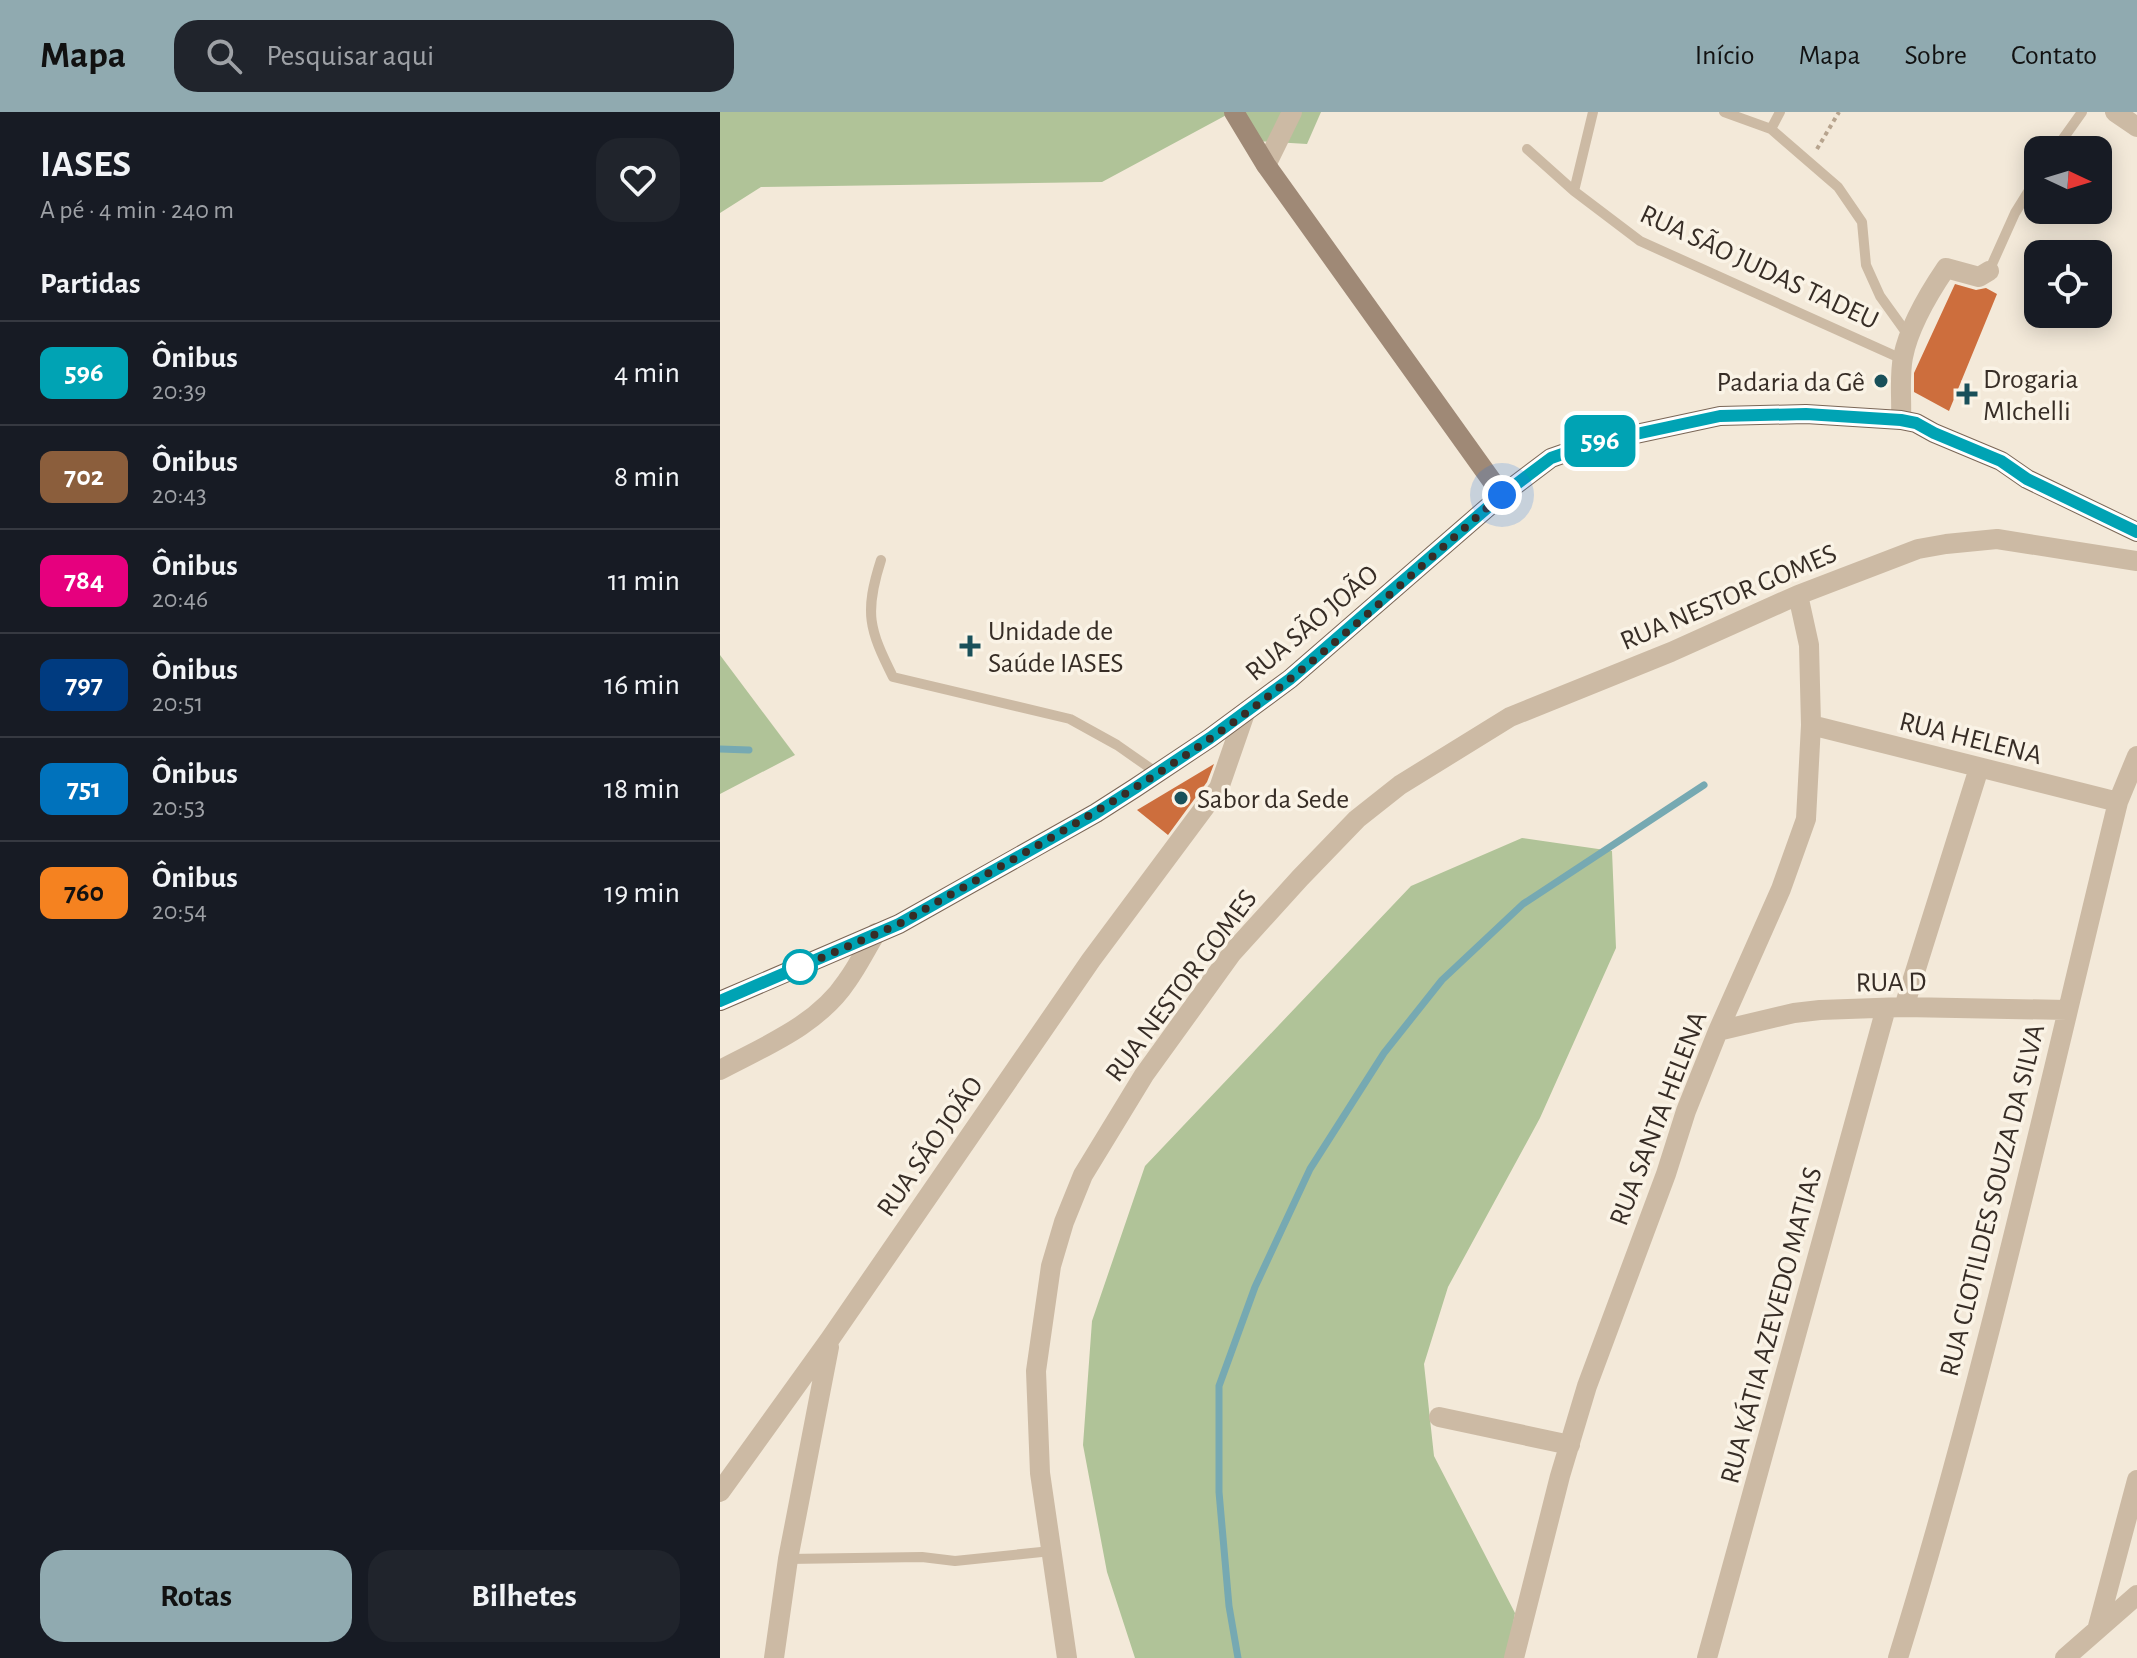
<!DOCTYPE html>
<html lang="pt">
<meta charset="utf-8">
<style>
:root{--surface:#171b24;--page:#20242c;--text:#f1f3f6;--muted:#9ea1a6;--line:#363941;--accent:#90aab0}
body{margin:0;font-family:"Alegreya Sans",sans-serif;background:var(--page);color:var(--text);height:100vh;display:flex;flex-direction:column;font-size:30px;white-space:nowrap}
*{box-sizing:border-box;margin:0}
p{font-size:26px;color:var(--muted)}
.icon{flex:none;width:44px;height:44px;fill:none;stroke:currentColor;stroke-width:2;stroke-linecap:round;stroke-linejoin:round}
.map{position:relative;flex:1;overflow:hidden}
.details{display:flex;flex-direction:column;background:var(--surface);width:720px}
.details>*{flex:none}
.badge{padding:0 16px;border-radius:12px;font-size:28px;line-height:52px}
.needle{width:52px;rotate:94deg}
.fabs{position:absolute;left:1304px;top:24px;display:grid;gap:16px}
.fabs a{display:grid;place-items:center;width:88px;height:88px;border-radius:16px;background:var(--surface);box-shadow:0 4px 20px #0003;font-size:40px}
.you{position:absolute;width:40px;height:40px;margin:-20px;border:6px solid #fff;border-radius:50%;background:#1a73e8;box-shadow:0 0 0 12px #1a73e833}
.map>.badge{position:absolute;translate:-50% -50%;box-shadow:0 0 0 4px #fff}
h2{padding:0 40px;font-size:30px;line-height:72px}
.round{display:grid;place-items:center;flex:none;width:84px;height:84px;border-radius:24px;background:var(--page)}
.head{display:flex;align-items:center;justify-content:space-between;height:136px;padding:0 40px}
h1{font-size:38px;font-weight:700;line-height:60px}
.primary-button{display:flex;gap:16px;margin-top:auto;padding:16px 40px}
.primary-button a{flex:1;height:92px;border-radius:24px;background:var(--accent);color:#111;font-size:32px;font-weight:700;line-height:92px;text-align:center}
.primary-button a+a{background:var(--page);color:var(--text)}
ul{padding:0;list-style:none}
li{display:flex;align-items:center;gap:24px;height:104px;padding:0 40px;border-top:2px solid var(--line)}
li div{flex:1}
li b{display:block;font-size:30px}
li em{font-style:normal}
li .badge{min-width:88px;font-weight:700;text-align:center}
header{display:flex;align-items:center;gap:48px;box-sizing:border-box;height:112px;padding:0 40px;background:var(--accent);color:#111}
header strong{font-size:38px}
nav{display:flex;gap:44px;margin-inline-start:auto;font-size:28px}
.search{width:560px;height:72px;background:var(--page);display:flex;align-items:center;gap:20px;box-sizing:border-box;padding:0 28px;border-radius:24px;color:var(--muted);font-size:30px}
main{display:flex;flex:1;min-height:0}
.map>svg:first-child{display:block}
.green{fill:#b0c398}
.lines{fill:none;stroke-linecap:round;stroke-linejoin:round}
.stream{stroke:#76a9b2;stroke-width:7}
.building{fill:#cd6e3d}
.path{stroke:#b7a48e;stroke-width:4;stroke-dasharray:4 4;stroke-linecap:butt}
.lane{stroke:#ccbaa4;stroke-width:10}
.street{stroke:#ccbaa4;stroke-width:20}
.secondary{stroke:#9f8976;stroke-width:20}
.primary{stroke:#7a6656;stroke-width:20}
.line-casing{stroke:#fff;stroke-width:18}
.line{stroke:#00a3b4;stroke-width:12}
.walk{stroke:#372d26;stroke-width:8;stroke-dasharray:0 14.4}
.poi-dot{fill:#19505a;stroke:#faf3e6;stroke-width:3}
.stop-dot{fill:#fff;stroke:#00a3b4;stroke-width:4}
.labels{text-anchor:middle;stroke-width:7;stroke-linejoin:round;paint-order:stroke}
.street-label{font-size:28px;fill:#372d26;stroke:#faf3e6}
.poi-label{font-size:28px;fill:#372d26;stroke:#faf3e6;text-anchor:start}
</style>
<header>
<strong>Mapa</strong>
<div class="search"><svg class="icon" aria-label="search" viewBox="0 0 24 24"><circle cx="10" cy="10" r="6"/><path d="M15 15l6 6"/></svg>Pesquisar aqui</div>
<nav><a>Início</a><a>Mapa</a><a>Sobre</a><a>Contato</a></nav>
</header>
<main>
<section class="details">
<div class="head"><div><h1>IASES</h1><p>A pé · 4 min · 240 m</p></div><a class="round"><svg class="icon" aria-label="heart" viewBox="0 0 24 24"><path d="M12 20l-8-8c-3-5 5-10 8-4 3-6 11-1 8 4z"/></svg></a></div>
<h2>Partidas</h2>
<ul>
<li><span class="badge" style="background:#00a3b4;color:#fff">596</span><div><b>Ônibus</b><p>20:39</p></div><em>4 min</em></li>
<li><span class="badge" style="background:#8b5e3c;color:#fff">702</span><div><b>Ônibus</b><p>20:43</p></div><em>8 min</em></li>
<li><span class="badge" style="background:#e6007e;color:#fff">784</span><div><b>Ônibus</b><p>20:46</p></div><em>11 min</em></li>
<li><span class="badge" style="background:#003b80;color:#fff">797</span><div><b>Ônibus</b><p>20:51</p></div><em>16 min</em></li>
<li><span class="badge" style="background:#0072bc;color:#fff">751</span><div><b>Ônibus</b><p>20:53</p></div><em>18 min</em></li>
<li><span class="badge" style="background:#f58220;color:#111">760</span><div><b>Ônibus</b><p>20:54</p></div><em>19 min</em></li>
</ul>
<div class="primary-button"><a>Rotas</a><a>Bilhetes</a></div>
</section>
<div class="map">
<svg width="1417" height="1546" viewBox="0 0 1417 1546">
<rect width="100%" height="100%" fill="#f3e9d9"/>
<path class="green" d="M 0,0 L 512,0 L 382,70 L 41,75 L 0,101 Z
M 516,0 L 601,0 L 587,32 L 536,29 Z
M 0,543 L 75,643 L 0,682 Z
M 802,726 L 892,739 L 896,836 L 820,1006 L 728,1175 L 704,1252 L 714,1344 L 795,1501 L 787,1546 L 415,1546 L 387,1460 L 363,1333 L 372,1209 L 425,1054 L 691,774 Z"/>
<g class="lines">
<path class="stream" d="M 0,637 L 29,638
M 518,1546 L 509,1494 L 499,1380 L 499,1274 L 535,1175 L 590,1057 L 664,941 L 722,868 L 803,792 L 984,673"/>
</g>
<path class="building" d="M 1235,172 L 1256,178 L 1266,176 L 1277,182 L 1229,299 L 1194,280 L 1194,261 Z
M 494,652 L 487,670 L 448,723 L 417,698 Z"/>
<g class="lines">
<path class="path" d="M 1097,37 L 1119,0"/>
<path class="lane" d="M 1004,0 L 1051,17 L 1118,75 L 1142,110 L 1146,153 L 1160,184 L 1188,223
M 1051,17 L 1060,0
M 807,37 L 854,79 L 920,129 L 1182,247
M 1335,38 L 1362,0
M 854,79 L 873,0
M 1269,159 L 1295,101 L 1318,64
M 161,448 C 144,501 149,517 173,565 L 350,607 L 397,633 L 437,661
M 68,1447 L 202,1445 L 235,1449 L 331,1439"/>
<path class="street" d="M 1395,0 L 1417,15
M 546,53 L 572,0
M 1181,308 C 1182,288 1179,265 1183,245 C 1189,215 1209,181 1226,156 L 1259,165 L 1269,159
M 1091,613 L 1398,690
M 1184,895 L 1259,656
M 998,919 L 1074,901 L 1100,898 L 1184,895 L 1347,898
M 0,958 C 45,934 98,913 127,869 C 138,854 146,837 156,821
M 719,1305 L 850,1333
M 0,1380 L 110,1227 L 371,848 L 499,676 L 525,601
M 1377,1518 L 1417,1368
M 54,1546 L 68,1447 L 109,1235
M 347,1546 L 320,1361 L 316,1259 L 331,1154 L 344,1110 L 363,1063 L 424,963 L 512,841 L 580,766 L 637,707 L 680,673 L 790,605 L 951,540 L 1078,483 L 1198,437 L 1226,432 L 1277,427 L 1417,449
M 794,1546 L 840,1364 L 867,1274 L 946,1062 L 966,999 L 998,919 L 1061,777 L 1086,707 L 1091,613 L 1089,533 L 1078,483
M 987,1546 L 1166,896
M 1178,1546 C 1265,1265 1328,976 1398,690 L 1417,644
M 1345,1546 L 1417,1483"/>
<path class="secondary" d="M 514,0 L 546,53 L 782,383"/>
<path class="primary" d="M 0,889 L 179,812 L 376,701 L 415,676 L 490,626 L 570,567 L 782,383 L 831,346 L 874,331 L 1000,304 L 1086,302 L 1181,308 L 1196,311 L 1214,321 L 1281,349 L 1307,367 L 1417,420"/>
</g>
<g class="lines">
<defs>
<path id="line" d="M 0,889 L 179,812 L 376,701 L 415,676 L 490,626 L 570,567 L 782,383 L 831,346 L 874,331 L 1000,304 L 1086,302 L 1181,308 L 1196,311 L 1214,321 L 1281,349 L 1307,367 L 1417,420"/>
</defs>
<use href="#line" class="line-casing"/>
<use href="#line" class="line"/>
<path class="walk" d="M 80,855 L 71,859 L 179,812 L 205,797 C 313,736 422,677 522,604 C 613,537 697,457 782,383"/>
</g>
<g class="poi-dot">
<circle cx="1161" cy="269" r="8"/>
<path d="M1243 270h8v8h8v8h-8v8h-8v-8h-8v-8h8z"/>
<path d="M246 522h8v8h8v8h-8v8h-8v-8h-8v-8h8z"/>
<circle cx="461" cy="686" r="8"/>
</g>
<circle class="stop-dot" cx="80" cy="855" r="16"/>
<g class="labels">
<g class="street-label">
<text transform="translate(1040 154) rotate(25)" y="10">RUA SÃO JUDAS TADEU</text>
<text transform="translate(1008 484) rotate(-23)" y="10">RUA NESTOR GOMES</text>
<text transform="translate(591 510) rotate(-40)" y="10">RUA SÃO JOÃO</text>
<text transform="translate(1251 625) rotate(14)" y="10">RUA HELENA</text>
<text transform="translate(1171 869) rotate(-1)" y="10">RUA D</text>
<text transform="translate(460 873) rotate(-53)" y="10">RUA NESTOR GOMES</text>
<text transform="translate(937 1006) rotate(-69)" y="10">RUA SANTA HELENA</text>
<text transform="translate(209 1034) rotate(-55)" y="10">RUA SÃO JOÃO</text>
<text transform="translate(1271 1088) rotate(-76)" y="10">RUA CLOTILDES SOUZA DA SILVA</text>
<text transform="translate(1050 1213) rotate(-75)" y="10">RUA KÁTIA AZEVEDO MATIAS</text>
</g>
<g class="poi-label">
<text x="1263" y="276">Drogaria<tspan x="1263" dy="32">MIchelli</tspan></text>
<text x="1145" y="279" text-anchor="end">Padaria da Gê</text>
<text x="268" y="528">Unidade de<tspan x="268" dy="32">Saúde IASES</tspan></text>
<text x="477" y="696">Sabor da Sede</text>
</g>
</g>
</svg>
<div class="fabs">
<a><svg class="needle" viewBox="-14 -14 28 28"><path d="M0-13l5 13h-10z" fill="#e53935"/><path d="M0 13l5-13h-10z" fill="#9ea1a6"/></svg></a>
<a><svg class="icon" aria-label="locate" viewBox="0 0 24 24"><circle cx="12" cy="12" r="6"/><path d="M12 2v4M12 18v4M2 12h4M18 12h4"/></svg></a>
</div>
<div class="you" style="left:782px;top:383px"></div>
<b class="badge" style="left:880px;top:329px;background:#00a3b4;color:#fff">596</b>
</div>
</main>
